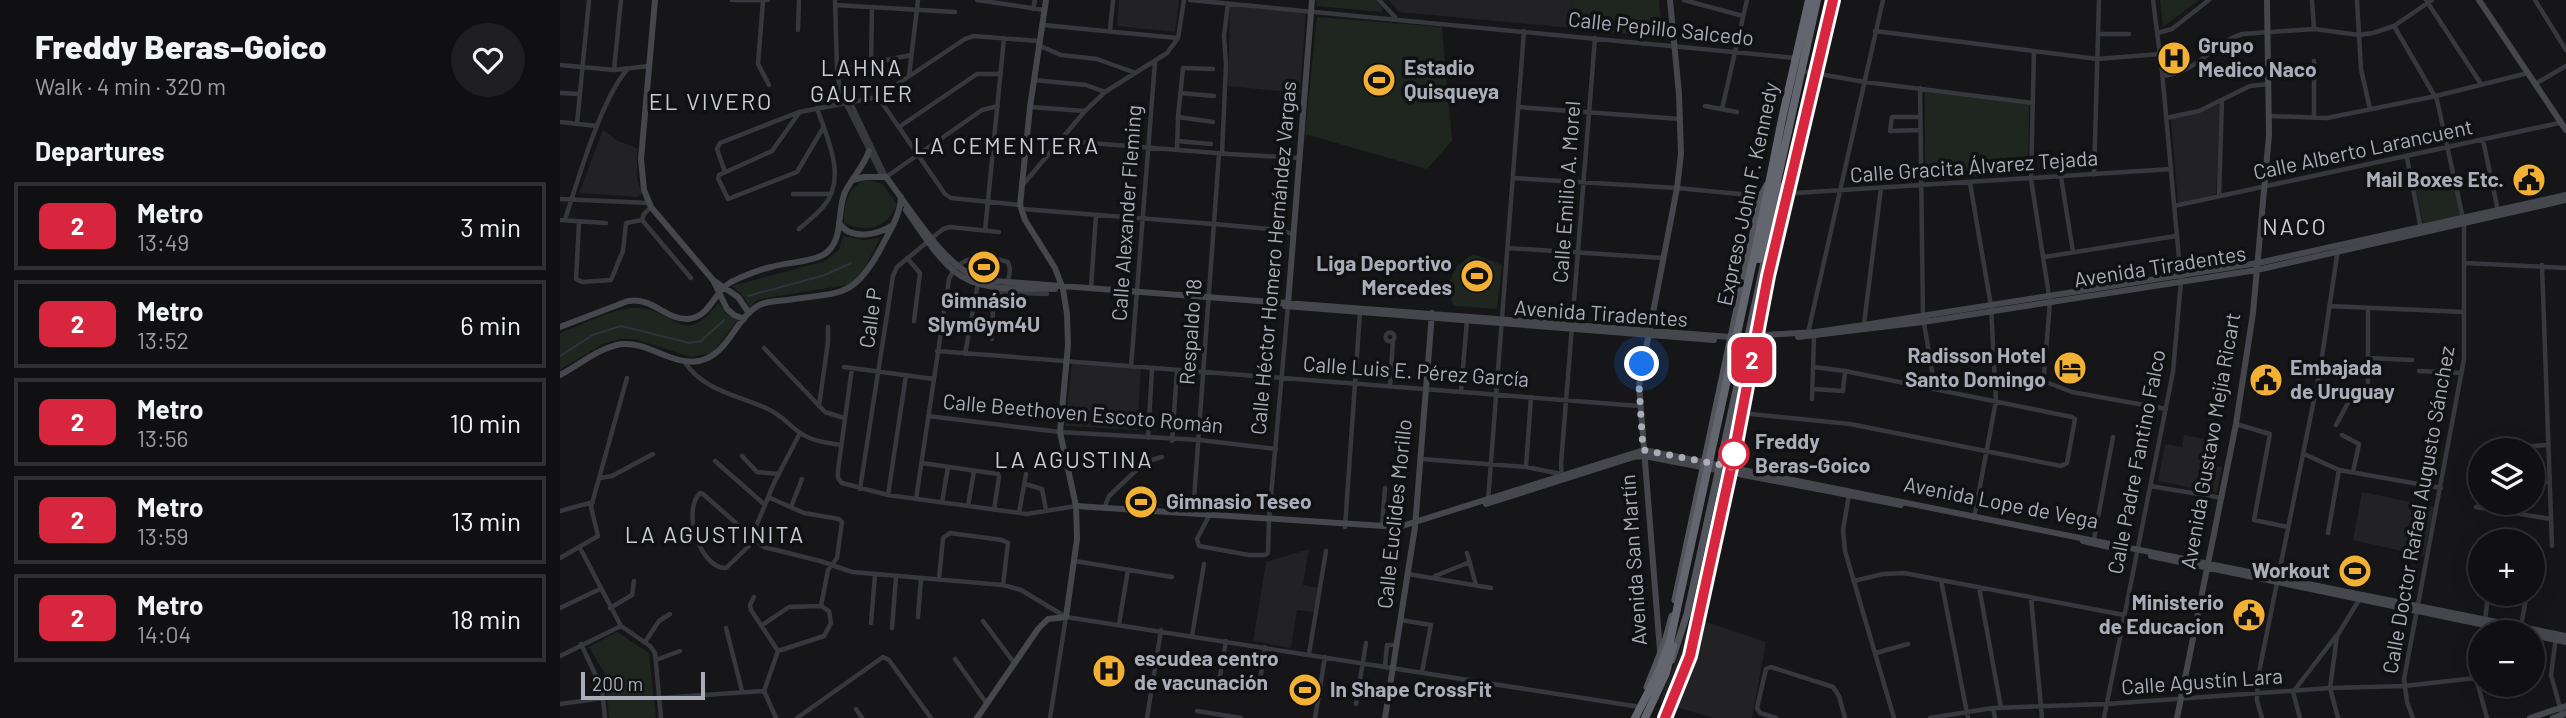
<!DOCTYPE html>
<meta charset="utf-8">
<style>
:root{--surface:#101012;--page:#1e1e20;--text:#f1f3f6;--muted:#9c9d9f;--line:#303032}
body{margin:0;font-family:Barlow,sans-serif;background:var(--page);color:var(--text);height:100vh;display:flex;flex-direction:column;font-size:26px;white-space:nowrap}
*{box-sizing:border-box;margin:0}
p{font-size:23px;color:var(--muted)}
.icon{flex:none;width:38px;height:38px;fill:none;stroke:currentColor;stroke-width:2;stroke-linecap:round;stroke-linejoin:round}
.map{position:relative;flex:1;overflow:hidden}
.sheet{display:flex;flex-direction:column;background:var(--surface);width:560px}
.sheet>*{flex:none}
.badge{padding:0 14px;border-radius:10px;font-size:24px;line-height:46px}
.buttons{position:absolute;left:1908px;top:438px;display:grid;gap:14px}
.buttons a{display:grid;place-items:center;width:77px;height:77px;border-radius:50%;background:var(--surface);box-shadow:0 4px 18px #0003,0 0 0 2px var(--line);font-size:35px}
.scale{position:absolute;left:21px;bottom:18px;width:124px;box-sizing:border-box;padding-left:7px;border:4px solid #a8adb8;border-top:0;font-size:19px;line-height:24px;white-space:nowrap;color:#a8adb8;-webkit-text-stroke:5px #111113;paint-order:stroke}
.you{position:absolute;width:35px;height:35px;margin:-18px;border:5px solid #fff;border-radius:50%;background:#1a73e8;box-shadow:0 0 0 10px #1a73e833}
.map>.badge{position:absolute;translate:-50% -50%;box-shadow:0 0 0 4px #fff}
h2{padding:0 35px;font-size:26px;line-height:63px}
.round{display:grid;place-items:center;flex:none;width:74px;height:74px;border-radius:37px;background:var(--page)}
.overview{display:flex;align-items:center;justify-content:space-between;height:119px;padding:0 35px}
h1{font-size:33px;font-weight:800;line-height:52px}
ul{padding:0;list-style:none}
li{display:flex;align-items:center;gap:21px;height:88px;margin:0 14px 10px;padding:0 21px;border:4px solid var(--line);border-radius:0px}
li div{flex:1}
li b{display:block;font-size:26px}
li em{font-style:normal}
li .badge{min-width:77px;font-weight:700;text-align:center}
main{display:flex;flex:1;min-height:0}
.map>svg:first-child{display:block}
.built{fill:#222225}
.green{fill:#1e261f}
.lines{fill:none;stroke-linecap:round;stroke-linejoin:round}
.stream{stroke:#2c353c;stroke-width:2}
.street{stroke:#37383d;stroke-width:4.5}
.secondary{stroke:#45474d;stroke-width:6}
.primary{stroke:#53555c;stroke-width:7}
.highway{stroke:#63666e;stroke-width:8}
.highway-bridge{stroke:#63666e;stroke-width:8}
.line-casing{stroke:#fff;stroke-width:16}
.line{stroke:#d7263d;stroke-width:10}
.walk{stroke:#a8adb8;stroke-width:7;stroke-dasharray:0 12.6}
.stop-dot{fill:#fff;stroke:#d7263d;stroke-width:3.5}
.labels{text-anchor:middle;stroke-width:7;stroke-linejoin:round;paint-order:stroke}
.street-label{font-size:21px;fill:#a8adb8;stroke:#111113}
.poi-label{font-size:21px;font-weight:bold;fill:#a8adb8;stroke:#111113;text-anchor:start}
.stop-label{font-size:21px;font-weight:bold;fill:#a8adb8;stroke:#111113;text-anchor:start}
.neighbourhood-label{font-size:23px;letter-spacing:2px;fill:#c9ccd4;stroke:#111113}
</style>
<main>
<section class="sheet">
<div class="overview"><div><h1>Freddy Beras-Goico</h1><p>Walk · 4 min · 320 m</p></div><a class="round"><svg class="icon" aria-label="heart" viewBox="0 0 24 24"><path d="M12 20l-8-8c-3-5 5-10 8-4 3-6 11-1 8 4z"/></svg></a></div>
<h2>Departures</h2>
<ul>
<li><span class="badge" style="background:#d7263d;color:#fff">2</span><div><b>Metro</b><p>13:49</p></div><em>3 min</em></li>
<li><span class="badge" style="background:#d7263d;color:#fff">2</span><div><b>Metro</b><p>13:52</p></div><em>6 min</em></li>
<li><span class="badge" style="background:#d7263d;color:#fff">2</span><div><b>Metro</b><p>13:56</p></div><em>10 min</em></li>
<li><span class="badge" style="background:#d7263d;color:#fff">2</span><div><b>Metro</b><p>13:59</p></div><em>13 min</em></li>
<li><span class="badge" style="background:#d7263d;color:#fff">2</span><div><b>Metro</b><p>14:04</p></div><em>18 min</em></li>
</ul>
</section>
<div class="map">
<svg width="2006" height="718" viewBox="0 0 2006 718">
<rect width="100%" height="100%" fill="#161618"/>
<path class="built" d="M 559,0 L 619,0 L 615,32 L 557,26 Z
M 829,0 L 1014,0 L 1012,28 L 839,12 Z
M 670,5 L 746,12 L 740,93 L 668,86 Z
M 1660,104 L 1656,194 L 1618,203 L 1611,118 L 1640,113 Z
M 43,130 L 58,141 L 77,148 L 77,179 L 82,194 L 77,197 L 19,193 Z
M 512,363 L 581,368 L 577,430 L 505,426 Z
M 1624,435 L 1649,440 L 1647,455 L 1654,457 L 1652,466 L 1662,467 L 1657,493 L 1598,481 L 1605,444 L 1622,447 Z
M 1802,492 L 1874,507 L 1864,556 L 1793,540 Z
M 749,549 L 743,585 L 758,588 L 754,612 L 737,610 L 731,648 L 693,641 L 706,562 Z
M 1131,617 L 1206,642 L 1192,718 L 1153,718 L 1099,702 L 1119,654 Z"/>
<path class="green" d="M 756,0 L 815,0 L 822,8 L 822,12 L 757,6 Z
M 1014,0 L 1099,0 L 1102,38 L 1012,28 Z
M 1600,0 L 1639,0 L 1603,27 Z
M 757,17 L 882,27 L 892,141 L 867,169 L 745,134 Z
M 1365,90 L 1469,104 L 1468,173 L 1365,180 Z
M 1892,178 L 1901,217 L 1863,223 L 1855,186 Z
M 305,179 L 323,184 L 337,205 C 327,228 307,234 284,223 C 284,204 287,189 305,179 Z
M 283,236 L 304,240 L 320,238 L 300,278 L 287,285 L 206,298 L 197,300 L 190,307 L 184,297 L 172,286 L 265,261 L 279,250 Z
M 913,254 L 942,265 L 937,309 L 893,306 L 888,285 L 897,266 Z
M 158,303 L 166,313 L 178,320 L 152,353 L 131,357 L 75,339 L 61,339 L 43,344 L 0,370 L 0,333 C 19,326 53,309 72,308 C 111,304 123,352 158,303 Z
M 57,632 L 89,653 L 96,718 L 49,718 L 45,674 L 29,647 Z"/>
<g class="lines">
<path class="stream" d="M 188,296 L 265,275 L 291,263
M 0,356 L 33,335 L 61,326 L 129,343 L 141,341 L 164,320"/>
<path class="street" d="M 172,0 L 208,0
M 275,0 L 277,70 L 282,103
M 417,0 L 485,10
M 630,0 L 1235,58
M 819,0 L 835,17
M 1124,0 L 1183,16
M 1752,0 L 1754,29
M 1797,0 L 1801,69 L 1810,109
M 1866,0 L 1921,84
M 1975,0 L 2006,50
M 203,1 L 198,64 L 209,85
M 275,5 L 395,12
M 473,9 L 475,0
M 483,25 L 617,38
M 1834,26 L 1877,100 L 1904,223 L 1904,359 L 1844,679 L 1847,702 L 1853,718
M 238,30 L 239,0
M 550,30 L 553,0
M 1315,31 L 1537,59 L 1600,54
M 1597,33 L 1612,29 L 1649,0
M 1538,34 L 1569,34
M 478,45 L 501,55 L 537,59 L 573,72
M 1474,51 L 1471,179 L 1490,302 L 1484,375 L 1486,382 L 1512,392 L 1606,409
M 1754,61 L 1754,118
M 311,63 L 312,7
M 0,65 L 54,70 L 89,66
M 54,70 L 61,0
M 277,70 L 351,55
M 1242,71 L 1305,82 L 1473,103
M 349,76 L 358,0
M 1602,76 C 1641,71 1649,45 1682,34 L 1754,29 L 1799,35 L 1813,33 L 1834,26 L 1872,0
M 474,80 L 526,85 L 545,92
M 1975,84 L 2006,66
M 1360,88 L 1363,317 L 1375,389
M 0,93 L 19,94
M 620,93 L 654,96
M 318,97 L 385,194 L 391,198 L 460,205
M 290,101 L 326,177 L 422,110 L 438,106
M 285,102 L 322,176
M 1145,106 L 1177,112
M 470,107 L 525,111
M 958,107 L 1120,119
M 1162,109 L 1187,0
M 239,113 L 212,151 L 159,175 L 158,178 L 168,199 L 237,172 L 263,128
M 1709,116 L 1767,118 L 1876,96 L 1968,73
M 618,117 L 653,122
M 1360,117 L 1332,117 L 1330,131 L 1360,130
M 1606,118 L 1639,111 L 1690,86 L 1708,84
M 0,122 L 37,126
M 17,124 L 29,0
M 339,127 L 417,74 L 441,74
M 467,138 L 669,154 L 740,158
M 1923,140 L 1938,211
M 617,141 L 651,144
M 617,150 L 618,117 L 623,68 L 653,69
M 662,154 L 666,65 L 664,36 L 668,4
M 1847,158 L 1861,229
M 165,172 L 157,149 L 160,143 L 239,112 L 318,97 L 405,39 L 414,36 L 479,41
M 1534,175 L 1539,0
M 1501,177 L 1513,252
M 953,178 L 1117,188 L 1201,196
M 1410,183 L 1431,306 L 1436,401 L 1414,518
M 461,187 L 525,111 L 545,92 L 607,53 L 618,38 L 624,0
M 233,194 L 271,194
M 1220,194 L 1611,169
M 1659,196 L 1662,101
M 0,199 L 89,203
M 1614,206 L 1999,123
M 462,209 L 654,224 L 721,230 L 732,234
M 0,220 L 46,223
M 5,220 C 17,182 42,97 67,70
M 82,220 L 131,278
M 82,220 L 84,214 L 91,207
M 19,222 L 16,279 L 22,282 L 51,280 L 63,251 L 66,223 L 82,220
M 239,229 C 247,222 256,215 263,207 C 288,179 267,138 257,108
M 425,231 L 444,38
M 947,248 L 1103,258
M 1484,257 L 1616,236
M 347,258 L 360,273 L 354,321
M 1904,263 L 2006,268
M 1982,265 L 1992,546
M 531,288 L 536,215
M 435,292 L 487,294
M 1769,306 L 1904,312
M 1304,324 L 1321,188
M 410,328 L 432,331
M825.5 337a4.5 4.5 0 1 1 9 0a4.5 4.5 0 1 1-9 0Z
M 1248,333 L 1323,0
M 432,339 L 433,306
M 204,348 L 265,412 L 284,418
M 377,351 L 1080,406
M 405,354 L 418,283
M 1808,358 L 1852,360
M 124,361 C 143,391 178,395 208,409 C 221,415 228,424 239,432 C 251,441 267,443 281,445
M 284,367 L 374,379
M 571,367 L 595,62
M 292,368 L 278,470 L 278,478 L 282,483 L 328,495 L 467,514 L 516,506
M 1859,371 L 1902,373
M 1808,382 L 1808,308
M 830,386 L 833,340
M 1757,386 L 1789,401 L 1776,425
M 1253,389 L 1283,391 L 1285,371
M 901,391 L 907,320
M 1252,399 L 1254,336
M 259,406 L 268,342 L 268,327
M 1171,412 L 1290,424 L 1501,466 L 1507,463 L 1515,419 L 1512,417 L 1285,371 L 1254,367
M 368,416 L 500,432 L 639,440 L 716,449
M 1676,424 L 1710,434 L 1694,520 L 1728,527
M 240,433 L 214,483 L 195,529 C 194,534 194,540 191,544 L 166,568 C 141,569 121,512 140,493 L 143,494 L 193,538 L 204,547 L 260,561 L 292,572 L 443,585 L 461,590 L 506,617 L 1080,707
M 1782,435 L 1799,444 L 1793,472
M 588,438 L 592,369
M 612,441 L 617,371
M 1932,446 L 1946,448 L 1987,445
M 1744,454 L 1779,470 L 1881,488
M 182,456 L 197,472 L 219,474
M 861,459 L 966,467 L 1001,474
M 155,461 L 205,505
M 362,463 L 438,474 L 439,477 L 434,510
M 966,467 L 971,397
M 40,478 L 52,476 L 93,454
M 1002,479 L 1001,464 L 1035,38
M 1972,481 L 1989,482
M 465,484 L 482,489 L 486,510
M 1590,486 L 1662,498
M 300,489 L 333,276 L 337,267 L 383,229 L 390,227 L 439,232
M 328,495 L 346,375
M 1289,495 L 1283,530 L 1285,551 L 1334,718
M 208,497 L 244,513 L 279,519 L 282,522 L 277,558 L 268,570 L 261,606
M 356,499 L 389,279 C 401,253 424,255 448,262 L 450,269 L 448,283
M 928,501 L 964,31
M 382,502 L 388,467
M 408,506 L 414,471
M 545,506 L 549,496 L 585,462 L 602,457
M 231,507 L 242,479
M 1916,507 L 1991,519
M 0,511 L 33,502
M 1938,511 L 1939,502
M 459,513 L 466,474
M 633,513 L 659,154
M 650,514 L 637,539 L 639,546 L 689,555 L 705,555 L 708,553 L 709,518 L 728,306
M 822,526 L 825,488
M 785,527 L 800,312
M 1768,533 L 1779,470
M 1534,539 L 1553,437
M 20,548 L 61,626 L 90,646 L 95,653 L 101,718
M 907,553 L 916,585
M 0,558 L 38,536 L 31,507 L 67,378
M 515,561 L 612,577
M 1972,565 L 1973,562
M 848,574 L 931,588
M 875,576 L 910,562
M 379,579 L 383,538 L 390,533 L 442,540 L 448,543 L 443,585
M 1381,580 L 1408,718
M 1294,581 L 1323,574 L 1344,573 L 1564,615
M 1419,587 L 1441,708
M 194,597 L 190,605 L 191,610 L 218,651 L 204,691 L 216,718
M 1471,597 L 1482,718
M 0,608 L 40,589
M 50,608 L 72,595 L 74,581
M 358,617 L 361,578
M 841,620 L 871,625 L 862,672
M 423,621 L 455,664
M 311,623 L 315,575
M 559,624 L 568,570
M 201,626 L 229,607 L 261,606 L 269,611 L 271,623 L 264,636 L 218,651
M 1961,626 L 1967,593
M 166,628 L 182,691
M 332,628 L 336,577
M 1924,632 L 1928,593
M 632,636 L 644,564
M 1996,637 L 1991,675 L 2003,718
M 85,642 L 99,621 L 110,614
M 21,644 L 42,689 L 45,718
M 1316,653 L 1348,644
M 749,654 L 766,551
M 0,656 L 61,626
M 1920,657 L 1916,678 L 1927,718
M 395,659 L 427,704
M 96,660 L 120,651
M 825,666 L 827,645 L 836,645
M 659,682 L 666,641
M 699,688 L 705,647
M 99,698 L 204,691
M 0,704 L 43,698
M 796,704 L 806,643
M 1433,708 L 1435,718
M 296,709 L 302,718
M 637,711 L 681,718
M 237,718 L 323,657 L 329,660 L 371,718
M 490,718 L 506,617
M 587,718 L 601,630
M 755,718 L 765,657
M 1216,718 L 1200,713 L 1197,708 L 1206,669 L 1211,667 L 1273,687 L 1279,696 L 1285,718
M 1370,718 L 1433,708 L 1546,704 L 1770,688 L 1844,686 L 1916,678
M 1544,718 L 1613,372 L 1621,281 L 1602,71 L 1593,0
M 1702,718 L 1697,701 L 1698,677 L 1760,370 L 1778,249
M 1740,718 L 1733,692 L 1776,636
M 1778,718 L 1770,688 L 1777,636 L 1799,600"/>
<path class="secondary" d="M 95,0 L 81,159 L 84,190 L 91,207 L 153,280 L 167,309 L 174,315 L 184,319
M 1919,0 L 2006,130
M 293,180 L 304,177 L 326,177 C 350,208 385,269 423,280 L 1171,337 L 1256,332 L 1304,325 L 1698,263 L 2006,195
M 346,210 C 360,230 375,255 394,271 C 419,293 463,288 495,289
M 279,223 C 291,241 317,235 333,225
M 153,280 L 178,297 L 189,313
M 728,304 L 752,0
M 725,306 L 1154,340
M 0,327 L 68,301 C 93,297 106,320 128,319 C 151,317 153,292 171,282 C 183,276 198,270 211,267 C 227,262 247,263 263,255 C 285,242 276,213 285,192 C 292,178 304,166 309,151
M 1238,337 L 1363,322 L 1697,270 L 2006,200
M 0,375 C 19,365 40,347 62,344 C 89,342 112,366 139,361 C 168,355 174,321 196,307 C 204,301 217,301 227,300 C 281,292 294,299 322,246 C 330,230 340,216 341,197
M 926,504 L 1074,457 L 1084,456 L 1341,505
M 516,506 L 839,527 L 1084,450 L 2006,636
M 1523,541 L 1567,551
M 1591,556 L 1959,632
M 1972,635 L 2006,642
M 1100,651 L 1079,385 L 1117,188 L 1121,154 L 1119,94 L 1110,0
M 417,718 L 478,629 L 488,619 L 506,617 L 517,539 L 516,506 L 500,432 L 508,345 L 507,314 L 503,289 L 495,268 L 465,220 L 460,205 L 470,107 L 486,0
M 825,718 L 855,527 L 872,313
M 1617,718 L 1676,424 L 1693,313 L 1709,135 L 1707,0
M 1970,718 L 2006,706
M 1993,718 L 2006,713"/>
<path class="primary" d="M 1115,600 L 1201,196 L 1207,185
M 1112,660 L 1127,614 L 1219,194 L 1218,183
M 1087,687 L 1105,642 L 1112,616"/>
<path class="highway" d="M 1201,224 L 1222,119 L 1249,0
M 1207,227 L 1257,0
M 1075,718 L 1097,675 L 1110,642 L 1117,609
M 1085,718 L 1106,673 L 1113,646"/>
<path class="highway-bridge" d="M 1199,259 L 1207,227
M 1117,609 L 1201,224"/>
</g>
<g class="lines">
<defs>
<path id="line" d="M 1105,718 L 1130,656 L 1174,454 L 1208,276 L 1273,0"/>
</defs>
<use href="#line" class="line-casing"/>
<use href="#line" class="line"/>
<path class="walk" d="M 1082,364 L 1079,385 L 1083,450 L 1177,468 L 1174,454"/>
</g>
<defs>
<symbol id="hospital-disc" viewBox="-11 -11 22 22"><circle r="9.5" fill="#f2b134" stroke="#111113"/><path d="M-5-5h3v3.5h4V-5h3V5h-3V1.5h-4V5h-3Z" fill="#111"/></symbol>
<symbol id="stadium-disc" viewBox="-11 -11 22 22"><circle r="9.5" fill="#f2b134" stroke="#111113"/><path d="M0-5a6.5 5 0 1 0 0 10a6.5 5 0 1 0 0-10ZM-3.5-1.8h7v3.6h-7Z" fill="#111"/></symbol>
<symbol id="civic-disc" viewBox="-11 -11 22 22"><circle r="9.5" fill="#f2b134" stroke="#111113"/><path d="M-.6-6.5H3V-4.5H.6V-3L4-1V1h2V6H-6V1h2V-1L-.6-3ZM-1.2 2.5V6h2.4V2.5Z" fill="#111"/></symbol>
<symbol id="hotel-disc" viewBox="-11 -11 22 22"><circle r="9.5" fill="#f2b134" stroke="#111113"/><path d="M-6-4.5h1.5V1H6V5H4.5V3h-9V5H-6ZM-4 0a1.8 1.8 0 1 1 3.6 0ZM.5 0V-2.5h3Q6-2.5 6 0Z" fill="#111"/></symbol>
</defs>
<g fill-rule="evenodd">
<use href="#hospital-disc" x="1595" y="39" width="38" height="38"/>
<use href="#stadium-disc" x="800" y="61" width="38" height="38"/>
<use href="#civic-disc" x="1950" y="161" width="38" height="38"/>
<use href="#stadium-disc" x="405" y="248" width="38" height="38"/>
<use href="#stadium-disc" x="898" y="257" width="38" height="38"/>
<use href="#hotel-disc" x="1491" y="349" width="38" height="38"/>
<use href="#civic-disc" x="1687" y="361" width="38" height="38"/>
<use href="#stadium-disc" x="562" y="483" width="38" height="38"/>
<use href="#stadium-disc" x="1776" y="552" width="38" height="38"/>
<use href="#civic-disc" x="1670" y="596" width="38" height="38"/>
<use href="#hospital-disc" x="530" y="652" width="38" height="38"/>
<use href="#stadium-disc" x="726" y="671" width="38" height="38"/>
</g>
<circle class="stop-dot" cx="1174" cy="454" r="14"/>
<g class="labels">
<g class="street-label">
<text transform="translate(1101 29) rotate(6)" y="7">Calle Pepillo Salcedo</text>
<text transform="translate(1803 150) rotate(-12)" y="7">Calle Alberto Larancuent</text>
<text transform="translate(1414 167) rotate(-4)" y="7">Calle Gracita Álvarez Tejada</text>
<text transform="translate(1007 192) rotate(-86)" y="7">Calle Emilio A. Morel</text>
<text transform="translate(1188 194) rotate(-78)" y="7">Expreso John F. Kennedy</text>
<text transform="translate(567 213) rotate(-86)" y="7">Calle Alexander Fleming</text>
<text transform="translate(714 258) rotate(-85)" y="7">Calle Héctor Homero Hernández Vargas</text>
<text transform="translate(1600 267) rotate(-9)" y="7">Avenida Tiradentes</text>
<text transform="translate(1041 314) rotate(4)" y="7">Avenida Tiradentes</text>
<text transform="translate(311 318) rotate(-82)" y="7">Calle P</text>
<text transform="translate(631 332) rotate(-86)" y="7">Respaldo 18</text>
<text transform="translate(856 372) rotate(4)" y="7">Calle Luis E. Pérez García</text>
<text transform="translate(523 414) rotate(5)" y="7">Calle Beethoven Escoto Román</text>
<text transform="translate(1651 441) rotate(-80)" y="7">Avenida Gustavo Mejía Ricart</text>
<text transform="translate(1577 462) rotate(-79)" y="7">Calle Padre Fantino Falco</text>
<text transform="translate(1441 503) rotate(11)" y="7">Avenida Lope de Vega</text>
<text transform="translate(1859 510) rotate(-80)" y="7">Calle Doctor Rafael Augusto Sánchez</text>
<text transform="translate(835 514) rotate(-84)" y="7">Calle Euclides Morillo</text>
<text transform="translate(1074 560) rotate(-94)" y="7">Avenida San Martín</text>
<text transform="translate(1642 682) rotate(-4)" y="7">Calle Agustín Lara</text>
</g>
<g class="poi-label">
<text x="1638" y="53">Grupo<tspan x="1638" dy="24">Medico Naco</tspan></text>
<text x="844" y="75">Estadio<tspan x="844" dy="24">Quisqueya</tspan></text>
<text x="1944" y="187" text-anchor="end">Mail Boxes Etc.</text>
<text x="892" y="271" text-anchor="end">Liga Deportivo<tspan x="892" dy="24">Mercedes</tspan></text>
<text x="424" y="308" text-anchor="middle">Gimnásio<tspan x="424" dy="24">SlymGym4U</tspan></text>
<text x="1486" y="363" text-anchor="end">Radisson Hotel<tspan x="1486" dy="24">Santo Domingo</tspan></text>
<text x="1730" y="375">Embajada<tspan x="1730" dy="24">de Uruguay</tspan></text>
<text x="606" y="509">Gimnasio Teseo</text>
<text x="1770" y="578" text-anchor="end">Workout</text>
<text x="1664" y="610" text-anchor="end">Ministerio<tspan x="1664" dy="24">de Educacion</tspan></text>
<text x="574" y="666">escudea centro<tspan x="574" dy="24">de vacunación</tspan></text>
<text x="770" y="697">In Shape CrossFit</text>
</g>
<g class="stop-label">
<text x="1195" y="449">Freddy<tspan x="1195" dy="24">Beras-Goico</tspan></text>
</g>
<g class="neighbourhood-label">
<text x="302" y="76">LAHNA<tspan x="302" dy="26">GAUTIER</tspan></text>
<text x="151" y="110">EL VIVERO</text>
<text x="447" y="154">LA CEMENTERA</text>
<text x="1735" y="235">NACO</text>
<text x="514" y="468">LA AGUSTINA</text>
<text x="155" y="543">LA AGUSTINITA</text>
</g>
</g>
</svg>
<div class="buttons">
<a><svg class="icon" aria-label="layers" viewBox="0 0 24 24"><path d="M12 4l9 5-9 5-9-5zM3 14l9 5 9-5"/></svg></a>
<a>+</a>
<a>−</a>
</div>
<div class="scale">200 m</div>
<div class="you" style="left:1082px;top:364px"></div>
<b class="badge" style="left:1192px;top:360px;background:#d7263d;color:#fff">2</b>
</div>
</main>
